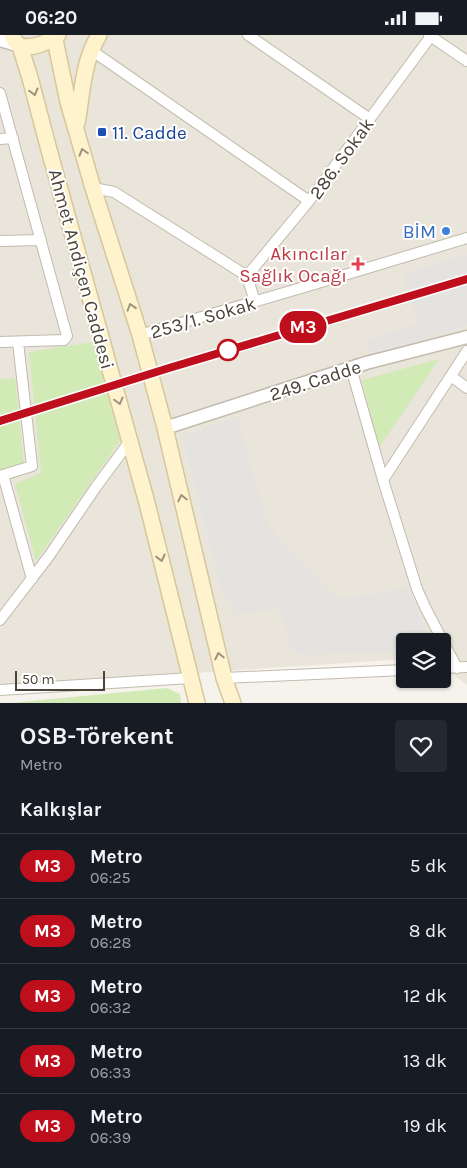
<!DOCTYPE html>
<html lang="tr">
<meta charset="utf-8">
<style>
:root{--surface:#171b24;--page:#242831;--text:#f1f3f6;--muted:#9ea1a6;--line:#363941}
body{margin:0;font-family:Karla,sans-serif;background:var(--page);color:var(--text);height:100vh;display:flex;flex-direction:column;font-size:19px;white-space:nowrap}
*{box-sizing:border-box;margin:0}
p{font-size:16px;color:var(--muted)}
.icon{flex:none;width:28px;height:28px;fill:none;stroke:currentColor;stroke-width:2;stroke-linecap:round;stroke-linejoin:round}
.map{position:relative;height:668px;overflow:hidden}
.side{display:flex;flex-direction:column;background:var(--surface);flex:1}
.side>*{flex:none}
.badge{padding:0 10px;border-radius:16px;font-size:18px;line-height:32px}
.buttons{position:absolute;left:396px;top:598px;display:grid;gap:10px}
.buttons a{display:grid;place-items:center;width:55px;height:55px;border-radius:5px;background:var(--surface);box-shadow:0 1px 4px #0004;font-size:25px}
.scale{position:absolute;left:15px;bottom:12px;width:90px;box-sizing:border-box;padding-left:5px;border:2px solid #4b4439;border-top:0;font-size:14px;line-height:18px;white-space:nowrap;color:#4b4439;-webkit-text-stroke:4px #fff;paint-order:stroke}
.map>.badge{position:absolute;translate:-50% -50%;box-shadow:0 0 0 2px #fff}
h2{padding:0 20px;font-size:19px;line-height:45px}
.round{display:grid;place-items:center;flex:none;width:52px;height:52px;border-radius:5px;background:var(--page)}
.head{display:flex;align-items:center;justify-content:space-between;height:85px;padding:0 20px}
h1{font-size:24px;font-weight:700;line-height:38px}
ul{padding:0;list-style:none}
li{display:flex;align-items:center;gap:15px;height:65px;padding:0 20px;border-top:1px solid var(--line)}
li div{flex:1}
li b{display:block;font-size:19px}
li em{font-style:normal}
li .badge{min-width:55px;font-weight:700;text-align:center}
.status{display:flex;justify-content:space-between;align-items:center;height:35px;padding:0 25px;background:var(--surface);direction:ltr}
.status svg{height:14px;fill:currentColor}
.map>svg:first-child{display:block}
.residential{fill:#eae5da}
.park{fill:#d2eab5}
.parking{fill:#e5e3e0}
.lines{fill:none;stroke-linecap:round;stroke-linejoin:round}
.minor-casing{stroke:#c2bbae;stroke-width:12}
.tertiary-casing{stroke:#c2bbae;stroke-width:15}
.secondary-casing{stroke:#d6c79b;stroke-width:18}
.minor{stroke:#fff;stroke-width:10}
.tertiary{stroke:#fff;stroke-width:12}
.secondary{stroke:#fff3cd;stroke-width:15}
.oneway{stroke:#9c937c}
.line-casing{stroke:#fff;stroke-width:11}
.line{stroke:#bf0e1c;stroke-width:8}
.transit-dot{fill:#1a4fb4;stroke:#fff;stroke-width:2}
.shop-dot{fill:#3f7fe0;stroke:#fff;stroke-width:2}
.health-dot{fill:#e0444e;stroke:#fff;stroke-width:2}
.stop-dot{fill:#fff;stroke:#bf0e1c;stroke-width:2.5}
.labels{text-anchor:middle;stroke-width:4;stroke-linejoin:round;paint-order:stroke}
.transit-label{font-size:19px;fill:#164399;stroke:#fff;text-anchor:start}
.street-label{font-size:19px;fill:#4b4439;stroke:#fff}
.shop-label{font-size:19px;fill:#366cbe;stroke:#fff;text-anchor:end}
.health-label{font-size:19px;fill:#be3a42;stroke:#fff;text-anchor:end}
</style>
<div class="status"><b>06:20</b><svg viewBox="0 0 49 12"><path d="M0 12V9h3v3zM5 12V6h3v6zM10 12V3h3v9zM15 12V0h3v12zM26 1h20v11H26zM47 4h2v5h-2z"/></svg></div>
<div class="map">
<svg width="467" height="668" viewBox="0 0 467 668">
<rect width="100%" height="100%" fill="#f6f3ec"/>
<path class="residential" d="M 0,0 L 467,0 L 467,650 L 443,632 L 442,606 L 405,606 L 405,624 L 0,651 Z"/>
<path class="park" d="M 93,307 L 120,406 L 36,526 L 15,449 L 41,438 L 29,317 Z
M 439,324 L 379,413 L 362,345 Z
M 15,343 L 24,428 L 0,435 L 0,344 Z
M 167,653 L 180,659 L 181,668 L 10,668 Z"/>
<path class="parking" d="M 467,219 L 467,289 L 464,292 L 372,322 L 367,305 L 418,288 L 403,239 Z
M 237,382 L 266,485 L 276,500 L 312,537 L 331,558 L 344,563 L 373,559 L 408,551 L 430,606 L 405,606 L 405,617 L 304,620 L 291,616 L 282,580 L 276,574 L 236,580 L 220,550 L 182,401 Z"/>
<g class="lines">
<defs>
<path id="minor" d="M 248,0 L 370,84
M 429,0 L 467,26
M 91,15 L 309,166
M 0,58 L 67,301 L 64,305 L 0,307
M 0,104 L 13,103
M 93,153 L 114,157 L 247,241 L 255,267
M 0,206 L 41,205
M 247,241 L 309,166 L 431,1
M 140,300 L 318,248 L 467,203
M 351,333 L 383,445 L 417,554 L 425,572 L 457,633
M 451,341 L 467,353
M 3,440 L 32,544
M 0,441 L 32,431 L 18,307
M 383,445 L 467,316
M 0,585 L 49,521 L 96,452 L 130,406
M 442,633 L 467,632
M 224,643 L 405,635
M 0,655 L 191,643"/>
<path id="tertiary" d="M 0,5 L 20,11
M 165,393 L 366,328 L 467,302"/>
<path id="secondary" d="M 12,0 L 15,6 L 20,11 L 30,43 L 49,115 L 147,468 L 197,668
M 54,0 L 68,67 L 93,153 L 140,300 L 165,393 L 224,643 L 233,668
M 20,11 C 35,14 45,8 58,0
M 77,88 C 83,56 82,29 99,0"/>
</defs>
<use href="#minor" class="minor-casing"/>
<use href="#tertiary" class="tertiary-casing"/>
<use href="#secondary" class="secondary-casing"/>
<use href="#minor" class="minor"/>
<use href="#tertiary" class="tertiary"/>
<use href="#secondary" class="secondary"/>
</g>
<defs><path id="oneway-chevron" d="M-2-3.5L2.5 0L-2 3.5" fill="none" stroke-width="1.6" stroke-linecap="round" stroke-linejoin="round" transform="scale(1.25)"/></defs>
<g class="oneway">
<use href="#oneway-chevron" transform="translate(34 57) rotate(75)"/>
<use href="#oneway-chevron" transform="translate(83 117) rotate(-106)"/>
<use href="#oneway-chevron" transform="translate(131 272) rotate(-107)"/>
<use href="#oneway-chevron" transform="translate(119 366) rotate(75)"/>
<use href="#oneway-chevron" transform="translate(182 463) rotate(-103)"/>
<use href="#oneway-chevron" transform="translate(161 523) rotate(76)"/>
<use href="#oneway-chevron" transform="translate(219 621) rotate(-103)"/>
</g>
<g class="lines">
<defs>
<path id="line" d="M 0,386 L 169,333 L 467,244"/>
</defs>
<use href="#line" class="line-casing"/>
<use href="#line" class="line"/>
</g>
<rect class="transit-dot" x="97" y="92" width="10" height="10" rx="2.5"/>
<circle class="shop-dot" cx="446" cy="196" r="5"/>
<path class="health-dot" d="M355.5 221.5h5v5h5v5h-5v5h-5v-5h-5v-5h5z"/>
<circle class="stop-dot" cx="228" cy="315" r="10"/>
<g class="labels">
<g class="transit-label">
<text x="112" y="104">11. Cadde</text>
</g>
<g class="street-label">
<text transform="translate(341 123) rotate(-54)" y="7">286. Sokak</text>
<text transform="translate(82 234) rotate(75)" y="7">Ahmet Andiçen Caddesi</text>
<text transform="translate(203 282) rotate(-16)" y="7">253/1. Sokak</text>
<text transform="translate(315 345) rotate(-18)" y="7">249. Cadde</text>
</g>
<g class="shop-label">
<text x="436" y="203">BİM</text>
</g>
<g class="health-label">
<text x="347" y="225">Akıncılar<tspan x="347" dy="22">Sağlık Ocağı</tspan></text>
</g>
</g>
</svg>
<div class="buttons">
<a><svg class="icon" aria-label="layers" viewBox="0 0 24 24"><path d="M12 4l9 5-9 5-9-5zM3 14l9 5 9-5"/></svg></a>
</div>
<div class="scale">50 m</div>
<b class="badge" style="left:303px;top:292px;background:#bf0e1c;color:#fff">M3</b>
</div>
<section class="side">
<div class="head"><div><h1>OSB-Törekent</h1><p>Metro</p></div><a class="round"><svg class="icon" aria-label="heart" viewBox="0 0 24 24"><path d="M12 20l-8-8c-3-5 5-10 8-4 3-6 11-1 8 4z"/></svg></a></div>
<h2>Kalkışlar</h2>
<ul>
<li><span class="badge" style="background:#bf0e1c;color:#fff">M3</span><div><b>Metro</b><p>06:25</p></div><em>5 dk</em></li>
<li><span class="badge" style="background:#bf0e1c;color:#fff">M3</span><div><b>Metro</b><p>06:28</p></div><em>8 dk</em></li>
<li><span class="badge" style="background:#bf0e1c;color:#fff">M3</span><div><b>Metro</b><p>06:32</p></div><em>12 dk</em></li>
<li><span class="badge" style="background:#bf0e1c;color:#fff">M3</span><div><b>Metro</b><p>06:33</p></div><em>13 dk</em></li>
<li><span class="badge" style="background:#bf0e1c;color:#fff">M3</span><div><b>Metro</b><p>06:39</p></div><em>19 dk</em></li>
</ul>
</section>
